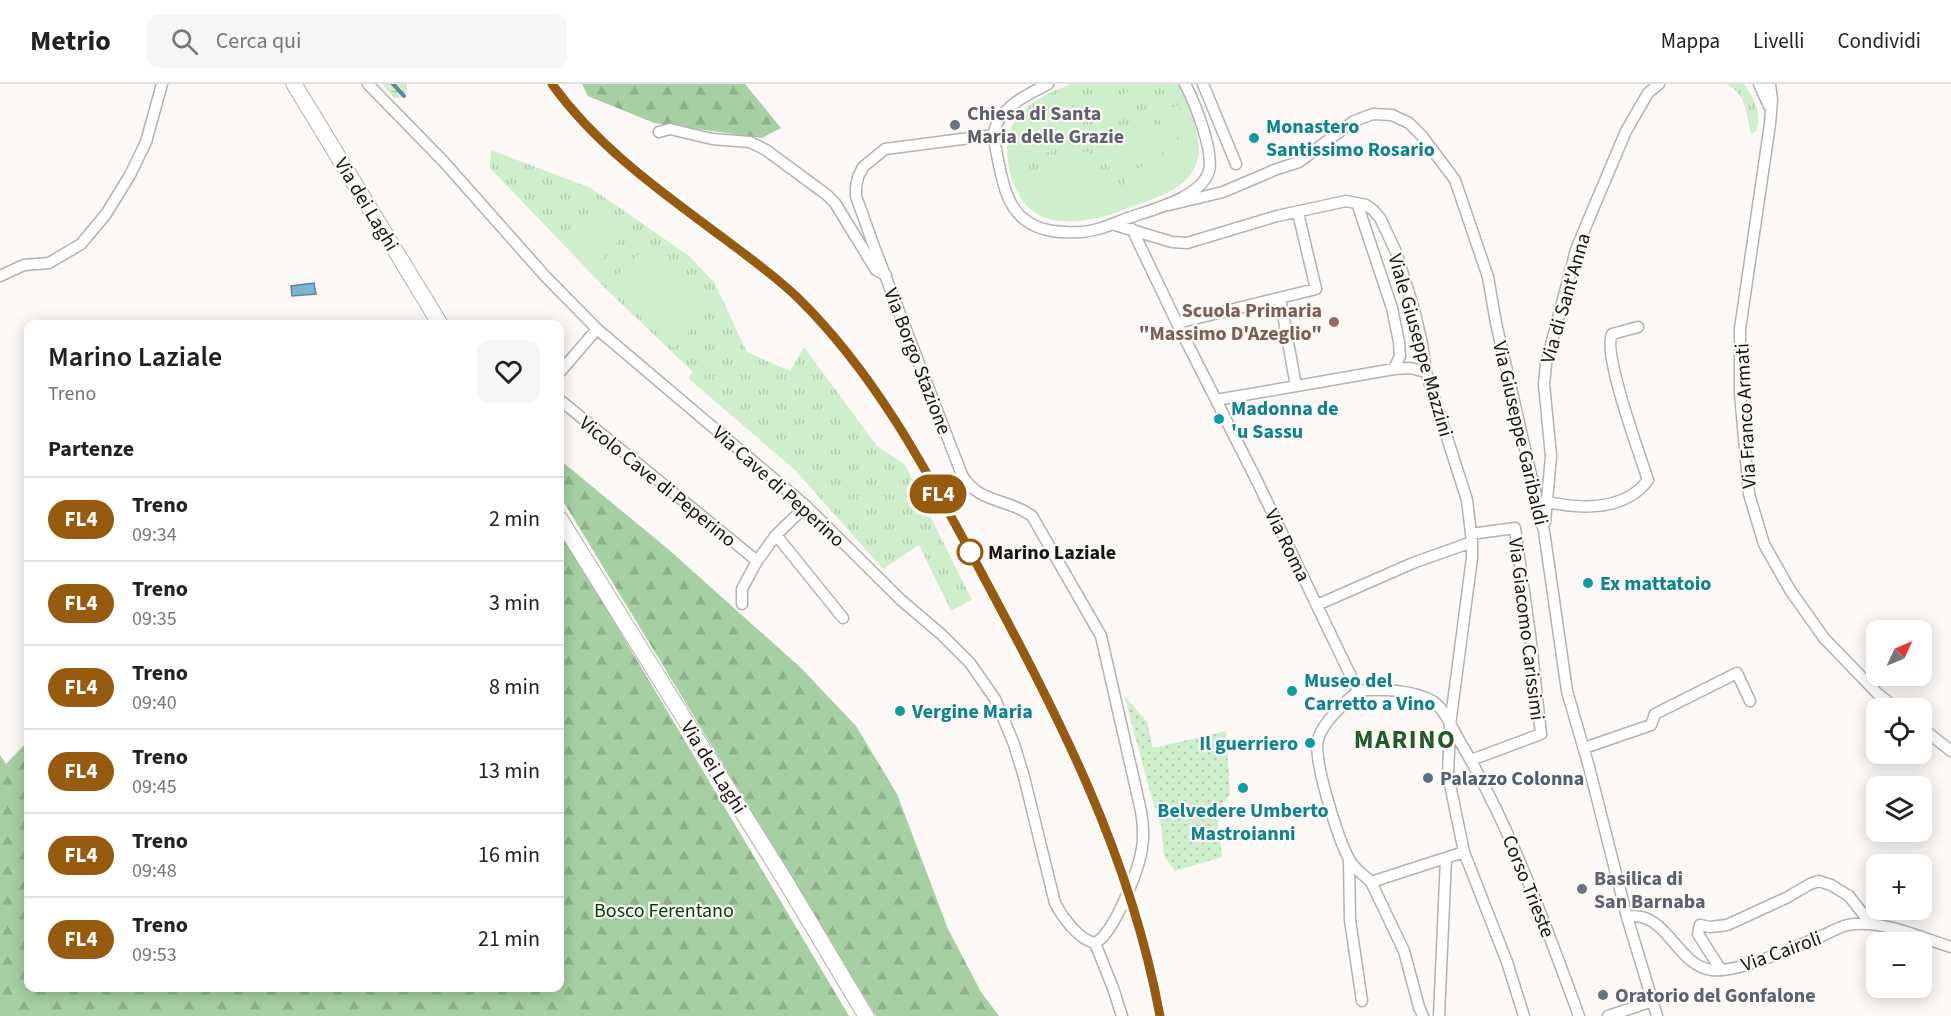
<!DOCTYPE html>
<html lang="it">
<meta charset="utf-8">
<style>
:root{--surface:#fff;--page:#f6f6f6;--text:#222;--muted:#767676;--line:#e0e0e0}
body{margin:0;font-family:"Source Sans 3",sans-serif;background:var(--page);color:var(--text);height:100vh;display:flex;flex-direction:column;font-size:22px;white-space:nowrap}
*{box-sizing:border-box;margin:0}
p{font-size:20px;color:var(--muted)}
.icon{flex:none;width:33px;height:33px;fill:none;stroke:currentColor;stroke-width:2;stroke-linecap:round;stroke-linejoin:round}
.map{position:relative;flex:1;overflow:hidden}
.details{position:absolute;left:24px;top:236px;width:540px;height:672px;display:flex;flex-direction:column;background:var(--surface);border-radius:12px;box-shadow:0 3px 15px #0003}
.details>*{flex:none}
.badge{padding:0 12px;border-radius:20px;font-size:21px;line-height:39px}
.needle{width:39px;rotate:46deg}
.fabs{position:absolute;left:1866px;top:536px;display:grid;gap:12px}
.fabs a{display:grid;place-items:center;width:66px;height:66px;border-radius:12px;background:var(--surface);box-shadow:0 3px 15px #0003;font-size:30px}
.map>.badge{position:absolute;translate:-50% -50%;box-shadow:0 0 0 3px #fff}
h2{padding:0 24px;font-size:22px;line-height:54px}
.round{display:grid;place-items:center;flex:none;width:63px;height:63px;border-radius:12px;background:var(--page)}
.headline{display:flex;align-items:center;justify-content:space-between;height:102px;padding:0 24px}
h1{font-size:28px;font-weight:600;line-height:45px}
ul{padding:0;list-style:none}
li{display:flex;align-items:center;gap:18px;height:84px;padding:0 24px;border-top:2px solid var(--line)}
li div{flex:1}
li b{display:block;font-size:22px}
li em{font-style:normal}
li .badge{min-width:66px;font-weight:700;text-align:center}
header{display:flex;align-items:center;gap:36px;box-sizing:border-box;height:84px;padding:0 30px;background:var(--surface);border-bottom:2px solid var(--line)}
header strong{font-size:28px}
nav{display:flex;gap:33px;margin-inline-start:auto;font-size:21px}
.search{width:420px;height:54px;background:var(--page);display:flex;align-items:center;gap:15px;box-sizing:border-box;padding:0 21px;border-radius:12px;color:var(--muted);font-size:22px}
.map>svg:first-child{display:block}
.grass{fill:url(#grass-dots)}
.forest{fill:url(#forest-firs)}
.wetland{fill:url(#wetland-marsh)}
.park{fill:url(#park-tufts)}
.garden{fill:#cfeecc}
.water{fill:#7bb7d4;stroke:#5d869a;stroke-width:1.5}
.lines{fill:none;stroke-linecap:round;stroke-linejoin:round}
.stream{stroke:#5d869a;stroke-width:4}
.minor-casing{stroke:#b4b1b0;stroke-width:13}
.secondary-casing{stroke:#b4b1b0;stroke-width:17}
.minor{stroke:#fff;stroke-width:10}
.secondary{stroke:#fff;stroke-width:15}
.rail-casing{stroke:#5d5a59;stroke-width:6}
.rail{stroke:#fcf8f6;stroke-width:4;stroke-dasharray:11;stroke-linecap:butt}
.line-casing{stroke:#fff;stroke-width:14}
.line{stroke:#965b0e;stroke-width:9}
.worship-dot{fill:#6b7280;stroke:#fcf8f6;stroke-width:2}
.culture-dot{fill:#0f9aa8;stroke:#fcf8f6;stroke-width:2}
.education-dot{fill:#8d6e63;stroke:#fcf8f6;stroke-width:2}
.stop-dot{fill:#fff;stroke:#965b0e;stroke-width:3}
.service-dot{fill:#5c6f8a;stroke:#fcf8f6;stroke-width:2}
.labels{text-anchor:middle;stroke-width:4.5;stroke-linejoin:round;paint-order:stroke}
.worship-label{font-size:20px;font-weight:bold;fill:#5b616d;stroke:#fcf8f6;text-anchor:start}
.culture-label{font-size:20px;font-weight:bold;fill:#0d838f;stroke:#fcf8f6;text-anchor:start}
.street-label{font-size:20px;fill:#161414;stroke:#fcf8f6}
.education-label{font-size:20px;font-weight:bold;fill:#785e54;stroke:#fcf8f6;text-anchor:end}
.stop-label{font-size:20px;font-weight:bold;fill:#161414;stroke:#fcf8f6;text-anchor:start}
.service-label{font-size:20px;font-weight:bold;fill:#4e5e75;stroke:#fcf8f6;text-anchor:start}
.park-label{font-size:20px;fill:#013f04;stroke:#fcf8f6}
.district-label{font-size:26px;font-weight:bold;letter-spacing:1.5px;fill:#225b29;stroke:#fcf8f6}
</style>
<header>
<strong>Metrio</strong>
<div class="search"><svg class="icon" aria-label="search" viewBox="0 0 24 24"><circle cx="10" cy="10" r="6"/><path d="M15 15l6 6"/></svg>Cerca qui</div>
<nav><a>Mappa</a><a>Livelli</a><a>Condividi</a></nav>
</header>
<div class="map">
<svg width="1951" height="932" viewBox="0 0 1951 932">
<defs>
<pattern id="grass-dots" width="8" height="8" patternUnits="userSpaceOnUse" patternTransform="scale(1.5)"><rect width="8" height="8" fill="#cfeecc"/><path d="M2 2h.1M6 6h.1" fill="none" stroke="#b1cbae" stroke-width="1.8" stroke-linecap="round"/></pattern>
<pattern id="forest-firs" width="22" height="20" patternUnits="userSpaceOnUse" patternTransform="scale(1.5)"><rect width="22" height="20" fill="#a6cfa3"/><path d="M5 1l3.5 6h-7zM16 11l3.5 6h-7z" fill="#8eb18b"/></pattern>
<pattern id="wetland-marsh" width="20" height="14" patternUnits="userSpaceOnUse" patternTransform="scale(1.5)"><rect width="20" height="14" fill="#cfeecc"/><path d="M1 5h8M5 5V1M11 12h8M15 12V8" fill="none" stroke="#b1cbae"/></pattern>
<pattern id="park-tufts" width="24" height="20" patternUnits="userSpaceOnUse" patternTransform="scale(1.5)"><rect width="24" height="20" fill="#cfeecc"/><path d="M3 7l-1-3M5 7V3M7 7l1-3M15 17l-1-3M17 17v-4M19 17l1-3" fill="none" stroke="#b1cbae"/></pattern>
</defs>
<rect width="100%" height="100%" fill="#fcf8f6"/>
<path class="grass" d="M 1124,611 L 1147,638 L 1153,664 L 1226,647 L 1230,710 L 1217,728 L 1222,773 L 1175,787 L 1164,772 L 1161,740 L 1153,718 Z"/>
<path class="forest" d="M 582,0 L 745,0 L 781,44 L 762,54 L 654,39 L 588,12 Z
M 560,376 L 668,465 L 801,584 L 856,642 L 897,710 L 948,845 L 981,908 L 999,932 L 876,932 L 560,412 Z
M 560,447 L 849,932 L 0,932 L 0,671 L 6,680 L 28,657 L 28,903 L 560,903 Z"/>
<path class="wetland" d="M 382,0 L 407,0 L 407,7 L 403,13 L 394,14 Z"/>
<path class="park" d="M 1072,0 L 1178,0 C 1189,20 1204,55 1197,78 C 1194,87 1188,95 1181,100 C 1170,109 1157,113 1144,118 C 1114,129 1079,144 1046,134 C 1010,123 997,62 1018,33 C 1029,17 1053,7 1072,0 Z
M 1726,0 L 1744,0 C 1754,14 1762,30 1756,47 L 1751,50 C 1746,29 1747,10 1726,0 Z
M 491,66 L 591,104 L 689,172 L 714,198 L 747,268 L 790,287 L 804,263 L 877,362 L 905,381 L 972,516 L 951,527 L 919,461 L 883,485 L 795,386 L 688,294 L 693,288 L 606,205 L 490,84 Z"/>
<path class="garden" d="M 1128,8 L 1137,29 L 1100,46 L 1091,25 Z
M 1186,15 C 1192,26 1194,39 1196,51 C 1205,103 1164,110 1125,125 L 1117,110 L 1127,97 L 1125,90 C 1161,75 1194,64 1179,18 Z
M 1069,18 L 1081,44 L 1077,56 L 1037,73 L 1029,73 C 1019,39 1044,31 1069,18 Z
M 1178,21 C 1183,36 1182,51 1171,63 L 1157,31 Z
M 1028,22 L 1033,34 C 1031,42 1025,47 1024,56 C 1022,72 1033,98 1048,105 C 1061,111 1083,107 1095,102 L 1097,107 L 1113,111 L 1120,127 C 1097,136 1062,143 1039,131 C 1013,117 1000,70 1011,44 C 1015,35 1021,29 1028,22 Z
M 1151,34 L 1167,67 L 1119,87 C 1102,84 1099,70 1103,56 Z
M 1080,67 L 1094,70 C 1096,75 1101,82 1102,88 C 1104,105 1063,108 1053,103 C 1045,100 1040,93 1036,87 Z
M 605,128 L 627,148 L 596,180 L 575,160 Z
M 649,159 L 714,222 L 673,264 L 608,201 Z"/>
<path class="water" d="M 314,199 L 316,210 L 292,212 L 291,202 Z"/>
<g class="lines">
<path class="stream" d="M 393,0 L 404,12"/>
<defs>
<path id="minor" d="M 368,0 L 444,78 L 545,192 L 597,245 L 806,422 L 901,516 L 942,551 L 970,579 L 995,615 L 1014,660 L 1024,693 L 1055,819 C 1063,834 1079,856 1095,859 C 1114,850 1139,785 1142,764 C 1144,752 1143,739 1141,727 L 1101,552 L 1032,432 C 1008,414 979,420 962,391 L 873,160 L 856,112 L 856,103 L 858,93 L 863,83 L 885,65 L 993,51
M 1048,0 C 1025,12 999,23 993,51 C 999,76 1002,119 1024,135 C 1040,148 1061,149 1081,148 C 1098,147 1112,140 1128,134 C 1151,126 1201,114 1209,87 C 1214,67 1195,19 1185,0
M 1203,0 L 1236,80
M 1759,0 L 1769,22
M 1770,0 L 1772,15 L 1770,40 L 1740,245 L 1740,310 L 1749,410 L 1764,460 L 1790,506 L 1824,554 L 1877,609 L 1896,624
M 659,48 L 670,45 L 712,55 L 750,58 L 766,66 L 827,111 L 835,119 L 876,186 L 886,191
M 1357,119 L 1392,224 L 1399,258 L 1400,272 L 1394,285
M 1169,121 L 1223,108 L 1277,85 L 1299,78 L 1354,37 L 1373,30 L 1392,31 L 1409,39 L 1422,52 L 1455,96 L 1488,193 L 1496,239 L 1544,447 L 1567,607 L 1589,683 L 1627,833 L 1657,932
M 1115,141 L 1172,158 L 1187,159 L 1277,132 L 1346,117 L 1366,121 L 1373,126 L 1380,134 L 1396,168 L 1413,222 L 1422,259 L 1426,288 L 1467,416 L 1472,458 L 1472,474 L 1450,641 L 1448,691 L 1464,768 L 1507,878 L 1524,932
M 1132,145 L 1177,239 L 1257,397 L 1358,607
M 0,192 L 24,181 L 49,179 L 81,160 L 106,130 L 130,91 L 146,58 L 162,0
M 1280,214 L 1296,302
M 1177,239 L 1316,205 L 1298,129
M 560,288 L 597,245
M 560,316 L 757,477
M 1216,316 L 1394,285 L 1410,284 L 1426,288
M 1547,418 C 1581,425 1625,427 1648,396 C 1640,371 1602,269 1612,250 L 1638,243
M 1545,438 L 1551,372 L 1544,300 L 1546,280 L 1576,166 L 1585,144 L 1626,47 L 1648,9 L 1659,0
M 776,451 L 843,534
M 742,520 L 742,505 L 757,477 L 776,451 L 806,422
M 1317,521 L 1413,479 L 1472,458
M 1358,607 C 1378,604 1416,606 1434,618 C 1445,626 1452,644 1459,656 C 1511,743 1544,837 1579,932
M 1358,607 C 1346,617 1321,640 1318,656 C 1313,677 1338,754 1349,775 C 1353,784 1364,791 1371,798 L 1464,768
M 1922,644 L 1951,667
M 1584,664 L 1651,641 L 1655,630 L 1737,589 L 1750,617
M 1471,676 L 1541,650 L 1530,550 L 1515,444 L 1471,450
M 1349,777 L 1350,836 L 1362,917
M 1371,798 L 1404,867 L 1419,923 L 1423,932
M 1627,833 C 1667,825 1676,882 1712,886 C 1739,889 1797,862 1824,851 C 1833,847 1844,840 1854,840 C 1885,837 1922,854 1951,863
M 1095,859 L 1113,904 L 1122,932
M 1721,886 L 1698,850 L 1700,841 L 1710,843 L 1727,841 L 1786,814 L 1810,800 L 1819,797 L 1831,801 L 1849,812 L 1871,840
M 1439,932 L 1446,774
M 1608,932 L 1653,917"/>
<path id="secondary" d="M 294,0 L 440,240
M 560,435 L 786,798 L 866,932"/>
</defs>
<use href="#minor" class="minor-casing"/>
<use href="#secondary" class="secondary-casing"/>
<use href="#minor" class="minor"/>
<use href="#secondary" class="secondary"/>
<defs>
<path id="rail" d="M 552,0 C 596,61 656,105 717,149 C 744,169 773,189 797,213 C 878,292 931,394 983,493 C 1059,636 1130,771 1160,932"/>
</defs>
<use href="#rail" class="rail-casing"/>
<use href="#rail" class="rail"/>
</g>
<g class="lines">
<defs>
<path id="line" d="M 552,0 C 598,64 663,109 726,156 C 750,174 775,192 797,213 C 877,291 929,391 981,488 C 1058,632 1130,769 1160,932"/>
</defs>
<use href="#line" class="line-casing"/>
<use href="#line" class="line"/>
</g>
<g class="worship-dot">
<circle cx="955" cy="41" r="6"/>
<circle cx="1582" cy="805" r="6"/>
<circle cx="1603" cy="911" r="6"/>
</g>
<g class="culture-dot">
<circle cx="1254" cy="54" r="6"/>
<circle cx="1219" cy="335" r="6"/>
<circle cx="1588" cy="499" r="6"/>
<circle cx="1292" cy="607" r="6"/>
<circle cx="900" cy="627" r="6"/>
<circle cx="1310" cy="659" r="6"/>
<circle cx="1243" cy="704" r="6"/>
</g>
<circle class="education-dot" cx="1334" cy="238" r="6"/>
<circle class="stop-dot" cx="970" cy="468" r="12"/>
<circle class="service-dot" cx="1428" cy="694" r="6"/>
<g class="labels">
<g class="worship-label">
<text x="967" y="36">Chiesa di Santa<tspan x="967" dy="23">Maria delle Grazie</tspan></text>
<text x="1594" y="801">Basilica di<tspan x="1594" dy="23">San Barnaba</tspan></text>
<text x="1615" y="918">Oratorio del Gonfalone</text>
</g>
<g class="culture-label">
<text x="1266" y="49">Monastero<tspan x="1266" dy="23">Santissimo Rosario</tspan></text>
<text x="1231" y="331">Madonna de<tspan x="1231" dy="23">'u Sassu</tspan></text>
<text x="1600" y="506">Ex mattatoio</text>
<text x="1304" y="603">Museo del<tspan x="1304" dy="23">Carretto a Vino</tspan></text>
<text x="912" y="634">Vergine Maria</text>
<text x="1298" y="666" text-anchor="end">Il guerriero</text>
<text x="1243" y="733" text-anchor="middle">Belvedere Umberto<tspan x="1243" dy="23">Mastroianni</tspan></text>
</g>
<g class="street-label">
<text transform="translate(367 120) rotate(59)" y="7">Via dei Laghi</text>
<text transform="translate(1565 214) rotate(-74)" y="7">Via di Sant'Anna</text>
<text transform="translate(1421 261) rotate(74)" y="7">Viale Giuseppe Mazzini</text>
<text transform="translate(918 277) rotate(69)" y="7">Via Borgo Stazione</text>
<text transform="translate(1745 332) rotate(-93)" y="7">Via Franco Armati</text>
<text transform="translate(1521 349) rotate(77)" y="7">Via Giuseppe Garibaldi</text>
<text transform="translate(658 397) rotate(39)" y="7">Vicolo Cave di Peperino</text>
<text transform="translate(779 402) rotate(42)" y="7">Via Cave di Peperino</text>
<text transform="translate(1288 461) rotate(64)" y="7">Via Roma</text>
<text transform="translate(1527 545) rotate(83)" y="7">Via Giacomo Carissimi</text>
<text transform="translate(714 683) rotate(58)" y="7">Via dei Laghi</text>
<text transform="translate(1529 802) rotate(68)" y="7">Corso Trieste</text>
<text transform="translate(1781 867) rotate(-20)" y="7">Via Cairoli</text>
</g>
<g class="education-label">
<text x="1322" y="233">Scuola Primaria<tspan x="1322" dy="23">"Massimo D'Azeglio"</tspan></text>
</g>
<g class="stop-label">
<text x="988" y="475">Marino Laziale</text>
</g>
<g class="service-label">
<text x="1440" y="701">Palazzo Colonna</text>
</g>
<g class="park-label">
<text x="664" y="833">Bosco Ferentano</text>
</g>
<g class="district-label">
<text x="1405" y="664">MARINO</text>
</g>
</g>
</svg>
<div class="fabs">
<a><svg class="needle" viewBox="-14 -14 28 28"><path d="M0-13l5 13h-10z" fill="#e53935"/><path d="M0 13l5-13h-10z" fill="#767676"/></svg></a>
<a><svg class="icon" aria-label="locate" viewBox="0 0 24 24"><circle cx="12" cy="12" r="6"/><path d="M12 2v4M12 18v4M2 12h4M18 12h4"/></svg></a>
<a><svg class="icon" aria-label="layers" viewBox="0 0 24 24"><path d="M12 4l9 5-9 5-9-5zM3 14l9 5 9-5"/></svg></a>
<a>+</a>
<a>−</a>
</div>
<b class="badge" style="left:938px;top:410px;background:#965b0e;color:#fff">FL4</b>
<section class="details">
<div class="headline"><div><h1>Marino Laziale</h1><p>Treno</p></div><a class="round"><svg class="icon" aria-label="heart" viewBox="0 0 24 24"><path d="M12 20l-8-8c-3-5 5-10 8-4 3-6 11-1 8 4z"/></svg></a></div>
<h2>Partenze</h2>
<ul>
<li><span class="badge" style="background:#965b0e;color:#fff">FL4</span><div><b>Treno</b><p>09:34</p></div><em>2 min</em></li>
<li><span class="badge" style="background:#965b0e;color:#fff">FL4</span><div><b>Treno</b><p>09:35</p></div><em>3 min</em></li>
<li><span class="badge" style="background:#965b0e;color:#fff">FL4</span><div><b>Treno</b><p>09:40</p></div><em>8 min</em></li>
<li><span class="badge" style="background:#965b0e;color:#fff">FL4</span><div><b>Treno</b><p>09:45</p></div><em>13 min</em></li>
<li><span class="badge" style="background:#965b0e;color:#fff">FL4</span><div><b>Treno</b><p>09:48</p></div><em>16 min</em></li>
<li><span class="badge" style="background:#965b0e;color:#fff">FL4</span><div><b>Treno</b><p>09:53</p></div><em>21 min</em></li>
</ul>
</section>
</div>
